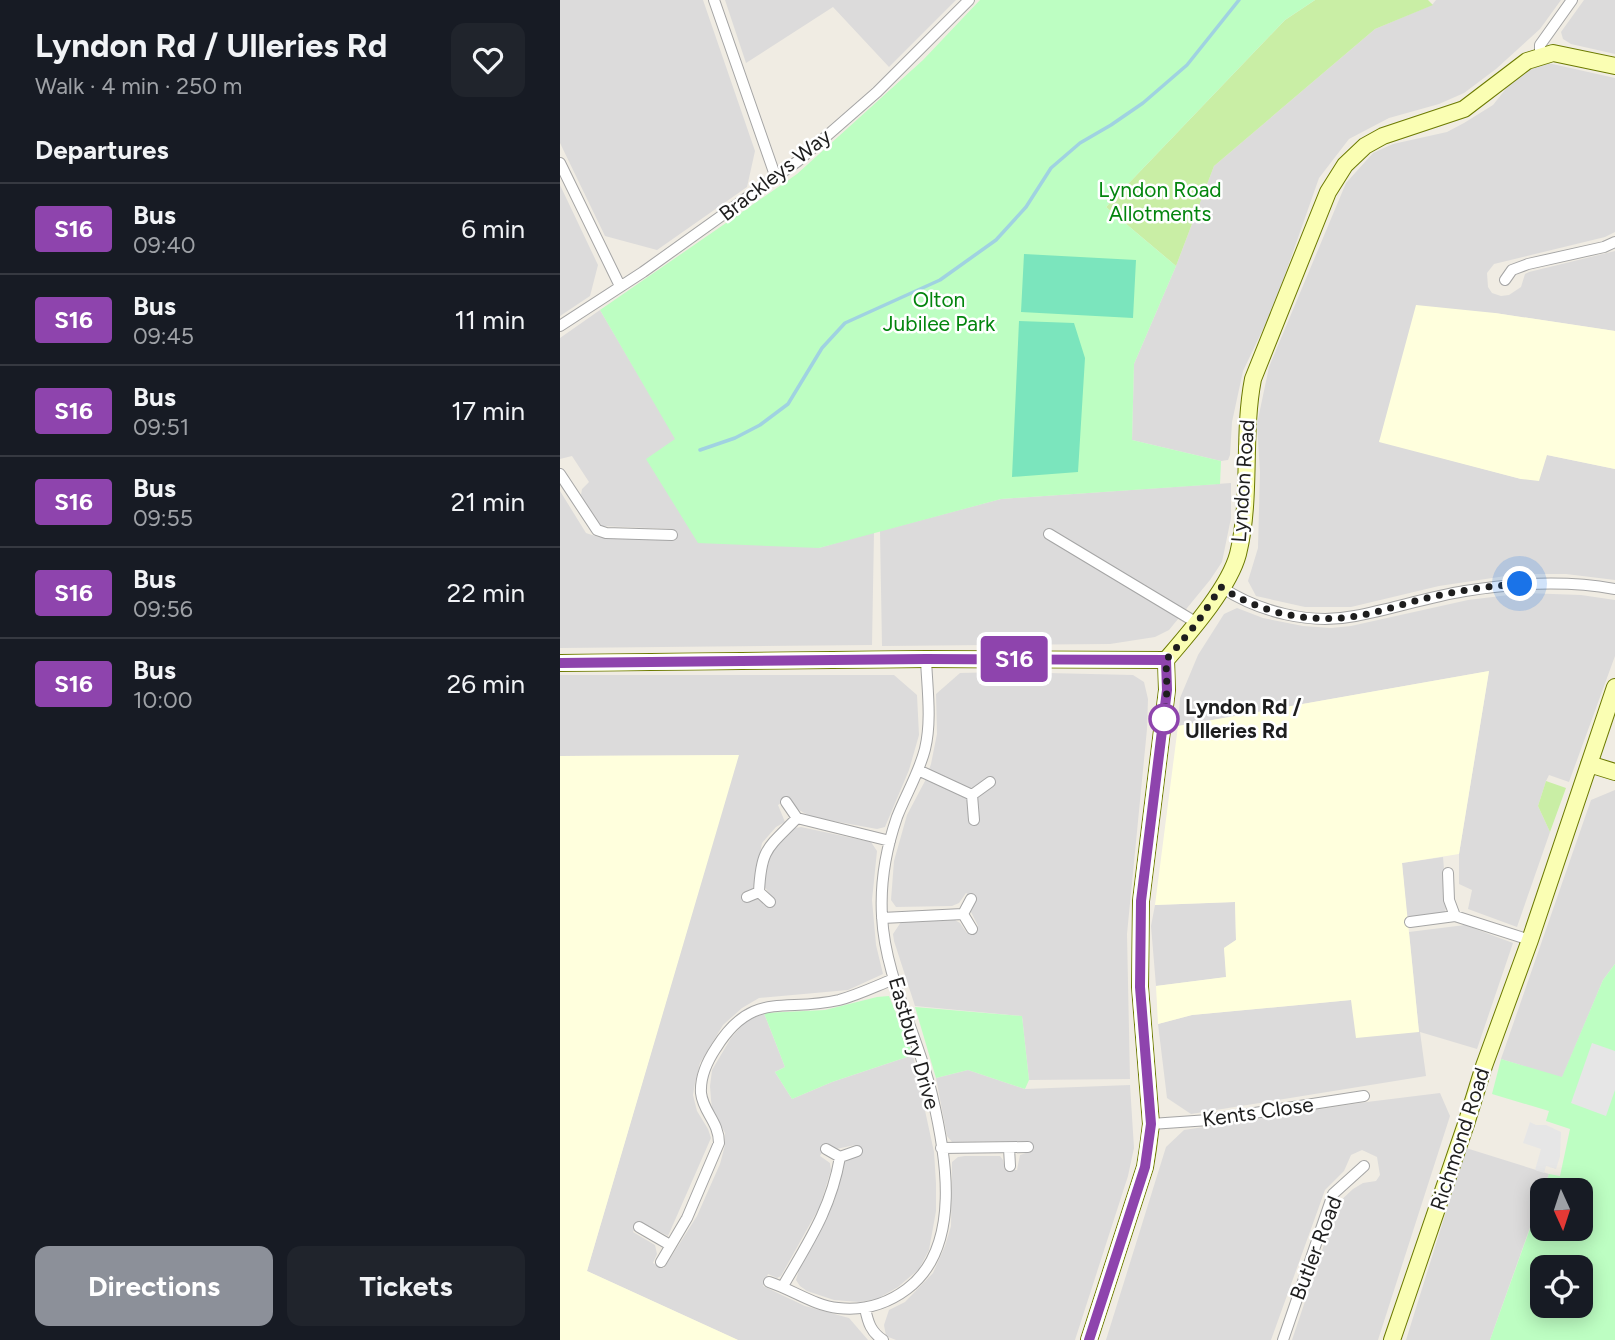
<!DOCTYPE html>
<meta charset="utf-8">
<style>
:root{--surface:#171b24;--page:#20242c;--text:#f1f3f6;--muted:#9ea1a6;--line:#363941;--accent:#8c9099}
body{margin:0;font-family:Figtree,sans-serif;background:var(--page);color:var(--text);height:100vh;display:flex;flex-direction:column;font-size:26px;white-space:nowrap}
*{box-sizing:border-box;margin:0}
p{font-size:23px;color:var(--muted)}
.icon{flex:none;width:38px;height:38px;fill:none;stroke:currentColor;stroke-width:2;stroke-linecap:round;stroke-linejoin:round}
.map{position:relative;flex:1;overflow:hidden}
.drawer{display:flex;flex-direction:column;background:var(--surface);width:560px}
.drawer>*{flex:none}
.badge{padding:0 14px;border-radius:5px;font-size:24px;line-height:46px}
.needle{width:46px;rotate:177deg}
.tools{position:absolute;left:970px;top:1178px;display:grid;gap:14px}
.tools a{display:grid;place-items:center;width:63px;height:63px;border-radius:14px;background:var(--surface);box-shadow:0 4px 18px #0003;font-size:35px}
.you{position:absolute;width:35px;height:35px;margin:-18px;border:5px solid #fff;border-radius:50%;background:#1a73e8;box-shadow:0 0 0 10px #1a73e833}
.map>.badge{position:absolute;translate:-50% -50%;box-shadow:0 0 0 4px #fff}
h2{padding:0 35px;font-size:26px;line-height:63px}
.round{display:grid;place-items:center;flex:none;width:74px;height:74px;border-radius:14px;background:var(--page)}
.summary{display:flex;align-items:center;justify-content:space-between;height:119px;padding:0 35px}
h1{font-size:33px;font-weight:700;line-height:52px}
.action{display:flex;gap:14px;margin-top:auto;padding:14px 35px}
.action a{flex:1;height:80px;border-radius:14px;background:var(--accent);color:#fff;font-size:28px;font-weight:700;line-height:80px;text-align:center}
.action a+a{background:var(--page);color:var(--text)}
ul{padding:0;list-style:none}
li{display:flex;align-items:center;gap:21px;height:91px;padding:0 35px;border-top:2px solid var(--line)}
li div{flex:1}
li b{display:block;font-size:26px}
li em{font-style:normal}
li .badge{min-width:77px;font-weight:700;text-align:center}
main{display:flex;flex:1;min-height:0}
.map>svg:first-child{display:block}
.residential{fill:#dcdbdb}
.education{fill:#ffd}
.grass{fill:#c9eea5}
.park{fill:#bdfec2;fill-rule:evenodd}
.pitch{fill:#7be5bd}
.parking{fill:#e6e6e6}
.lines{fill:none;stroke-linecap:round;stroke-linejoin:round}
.stream{stroke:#a0d2e1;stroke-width:3.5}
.street-casing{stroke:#a5a5a5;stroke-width:12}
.secondary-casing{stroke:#6c7a00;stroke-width:18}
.street{stroke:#fff;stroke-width:10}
.secondary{stroke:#fafeb3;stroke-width:16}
.line-casing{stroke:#fff;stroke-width:16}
.line{stroke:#8e44ad;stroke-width:10}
.walk{stroke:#1e1e1e;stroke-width:7;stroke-dasharray:0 12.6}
.stop-dot{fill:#fff;stroke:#8e44ad;stroke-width:3.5}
.labels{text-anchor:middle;stroke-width:5;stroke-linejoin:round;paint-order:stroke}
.street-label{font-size:21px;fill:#1e1e1e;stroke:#fff}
.park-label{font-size:21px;fill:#03850e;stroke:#fff}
.stop-label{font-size:21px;font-weight:bold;fill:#1e1e1e;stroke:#fff;text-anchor:start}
</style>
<main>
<section class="drawer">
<div class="summary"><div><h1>Lyndon Rd / Ulleries Rd</h1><p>Walk · 4 min · 250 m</p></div><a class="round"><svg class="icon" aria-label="heart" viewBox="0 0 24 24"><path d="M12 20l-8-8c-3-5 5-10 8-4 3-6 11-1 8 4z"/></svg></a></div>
<h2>Departures</h2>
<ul>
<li><span class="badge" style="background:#8e44ad;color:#fff">S16</span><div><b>Bus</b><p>09:40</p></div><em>6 min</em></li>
<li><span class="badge" style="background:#8e44ad;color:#fff">S16</span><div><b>Bus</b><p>09:45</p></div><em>11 min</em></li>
<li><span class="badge" style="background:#8e44ad;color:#fff">S16</span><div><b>Bus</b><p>09:51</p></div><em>17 min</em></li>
<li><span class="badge" style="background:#8e44ad;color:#fff">S16</span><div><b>Bus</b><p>09:55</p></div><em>21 min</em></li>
<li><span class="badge" style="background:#8e44ad;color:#fff">S16</span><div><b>Bus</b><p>09:56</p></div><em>22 min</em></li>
<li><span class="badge" style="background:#8e44ad;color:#fff">S16</span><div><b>Bus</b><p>10:00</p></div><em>26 min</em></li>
</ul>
<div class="action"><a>Directions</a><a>Tickets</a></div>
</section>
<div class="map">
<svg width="1055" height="1340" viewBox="0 0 1055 1340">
<rect width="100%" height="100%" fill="#f0ece3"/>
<path class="residential" d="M 0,0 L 143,0 L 195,151 L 187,187 L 97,250 L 45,236 L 0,143 Z
M 165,0 L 396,0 L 329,67 L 273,7 L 186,63 Z
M 876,0 L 1001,0 L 980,29 L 936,69 L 904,93 L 879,104 L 829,118 L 789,139 L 759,178 L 714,306 L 683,371 L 672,422 L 670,455 L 668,460 L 661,461 L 572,440 L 574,364 L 616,266 L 654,166 L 815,29 L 872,5 Z
M 1024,0 L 1055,0 L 1055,54 L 1011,44 L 1003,39 L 1001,32 Z
M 988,63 L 1055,78 L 1055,232 L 1045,237 L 934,264 L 927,273 L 928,287 L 932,293 L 941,296 L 949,295 L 961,287 L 965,274 L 969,272 L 1055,251 L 1055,331 L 935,313 L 819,441 L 961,479 L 987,455 L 1055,469 L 1055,580 L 1006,574 L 959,574 L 879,586 L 791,607 L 745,607 L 696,596 L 688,581 L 698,548 L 700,472 L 697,424 L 709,367 L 786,183 L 813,153 L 833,144 L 887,132 L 904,123 L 933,105 L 948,86 L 974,67 Z
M 0,185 L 38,265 L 30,296 L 0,316 Z
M 40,310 L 116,439 L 259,548 L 314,532 L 312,645 L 0,648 L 0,491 L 26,533 L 32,535 L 43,538 L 113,540 L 113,529 L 40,526 L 21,495 L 22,489 L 29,482 L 12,456 L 0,459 L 0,338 Z
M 671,483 L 671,518 L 662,562 L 650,580 L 609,630 L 595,637 L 550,644 L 322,646 L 320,531 L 441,499 Z
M 965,593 L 1021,595 L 1055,600 L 1055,656 L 1009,782 L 989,775 L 986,781 L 978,806 L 990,832 L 957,927 L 908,909 L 912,890 L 899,884 L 899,854 L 929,671 L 618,726 L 620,698 L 638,655 L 664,614 L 677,608 L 703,618 L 743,626 L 771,628 L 791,626 L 908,600 Z
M 441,672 L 573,675 L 584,682 L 588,699 L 587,729 L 567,934 L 570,1079 L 469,1080 L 462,1016 L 355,1006 L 334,941 L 333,934 L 341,922 L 395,920 L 400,923 L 407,933 L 418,926 L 410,910 L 416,900 L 406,893 L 399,903 L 392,906 L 336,907 L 331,900 L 334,861 L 347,815 L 365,781 L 371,764 L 377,734 L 376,694 L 400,673 Z
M 0,675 L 334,675 L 357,695 L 359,735 L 349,770 L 325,827 L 317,829 L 251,817 L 239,810 L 228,798 L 218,805 L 225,822 L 216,827 L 202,843 L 193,889 L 182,893 L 187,902 L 197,898 L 206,906 L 214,900 L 204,886 L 206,864 L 211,852 L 235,828 L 241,827 L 311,842 L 317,851 L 312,900 L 316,945 L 323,974 L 288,990 L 199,998 L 182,1008 L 163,1025 L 140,1063 L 135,1083 L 133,1095 L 137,1111 L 148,1129 L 151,1138 L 108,1236 L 79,1222 L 73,1232 L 95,1245 L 97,1254 L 93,1263 L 104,1268 L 137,1216 L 160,1164 L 165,1145 L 165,1133 L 152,1108 L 151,1100 L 150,1086 L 152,1070 L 171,1038 L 185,1022 L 204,1013 L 225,1067 L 215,1072 L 232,1099 L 272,1082 L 353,1055 L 374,1152 L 376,1183 L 376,1211 L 369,1250 L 359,1269 L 338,1287 L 317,1299 L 299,1302 L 274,1300 L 247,1291 L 240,1286 L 236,1280 L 239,1270 L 274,1202 L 284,1162 L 298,1155 L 295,1145 L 276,1149 L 267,1143 L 260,1156 L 270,1163 L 271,1170 L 260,1206 L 221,1276 L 217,1278 L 208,1274 L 203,1286 L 245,1306 L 289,1318 L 308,1340 L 178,1340 L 27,1271 L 178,755 L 0,756 Z
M 1055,790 L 1055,964 L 1043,980 L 1002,1078 L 941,1059 L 1031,800 Z
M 883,857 L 887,906 L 884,914 L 847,919 L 842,863 Z
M 675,902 L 676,940 L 664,948 L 667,977 L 596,986 L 591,926 L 595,905 Z
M 905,925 L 953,943 L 917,1049 L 860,1032 L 866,1076 L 631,1114 L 607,1098 L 598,1024 L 632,1015 L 791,1000 L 859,1032 L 849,932 Z
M 408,1070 L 465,1089 L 570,1085 L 574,1148 L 568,1176 L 515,1340 L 336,1340 L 326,1336 L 324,1325 L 329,1310 L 345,1302 L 373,1273 L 385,1246 L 391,1226 L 392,1162 L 398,1157 L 405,1156 L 440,1156 L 443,1160 L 445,1170 L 457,1170 L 460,1155 L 469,1152 L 469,1141 L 392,1142 L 387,1136 L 376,1078 Z
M 880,1093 L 890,1116 L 818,1340 L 732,1340 L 778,1203 L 793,1189 L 803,1183 L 816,1181 L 820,1175 L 817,1157 L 802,1150 L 791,1155 L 784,1171 L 765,1190 L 711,1340 L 546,1340 L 606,1147 L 624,1130 L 807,1102 Z
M 906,1148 L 989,1174 L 930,1340 L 846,1340 Z"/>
<path class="education" d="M 856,305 L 935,313 L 1055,331 L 1055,469 L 987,455 L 979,481 L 961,479 L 819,442 Z
M 929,671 L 899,854 L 842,863 L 859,1032 L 796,1038 L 791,1000 L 632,1015 L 598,1024 L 596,986 L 666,977 L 664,948 L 676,940 L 675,902 L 595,905 L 618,726 Z
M 179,755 L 27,1271 L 178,1340 L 0,1340 L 0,756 Z"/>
<path class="grass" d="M 755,0 L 868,0 L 873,5 L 815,29 L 654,166 L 616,266 L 546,207 L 725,20 Z
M 986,781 L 1006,788 L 990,832 L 978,806 Z"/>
<path class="park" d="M 420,0 L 755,0 L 725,20 L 546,207 L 616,266 L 574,364 L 572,440 L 661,461 L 660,484 L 441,499 L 259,548 L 138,543 L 86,459 L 115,439 L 40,310 L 237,174 L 363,60 Z
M 1055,964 L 1055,1340 L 930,1340 L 982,1195 L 982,1228 L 1020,1228 L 1020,1190 L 983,1190 L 989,1174 L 1000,1176 L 1010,1129 L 986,1121 L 989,1111 L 932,1094 L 941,1059 L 1002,1077 L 1043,980 ZM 982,1267 L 1020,1267 L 1020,1306 L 982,1306 Z
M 329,996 L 353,1055 L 272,1082 L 232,1099 L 215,1072 L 225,1067 L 204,1013 L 265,1010 L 317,997 Z
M 355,1007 L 462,1016 L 469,1080 L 465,1089 L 408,1070 L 376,1078 Z"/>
<path class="pitch" d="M 464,254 L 576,260 L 573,318 L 461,312 Z
M 459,321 L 514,323 L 525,358 L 518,472 L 452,477 Z"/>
<path class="parking" d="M 1032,1043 L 1055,1051 L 1055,1090 L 1046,1116 L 1011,1103 Z
M 970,1122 L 976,1125 L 986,1125 L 1001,1132 L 1000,1156 L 996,1169 L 986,1166 L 984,1173 L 975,1170 L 981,1149 L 963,1143 Z"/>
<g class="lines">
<path class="stream" d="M 140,450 L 175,438 L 200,425 L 228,404 L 262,348 L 285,323 L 380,280 L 436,240 L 466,207 L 491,168 L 520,143 L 551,125 L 583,103 L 627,65 L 679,0"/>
<defs>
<path id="street" d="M 154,0 L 216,178
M 980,56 L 980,45 L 1012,0
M 0,163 L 60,286
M 945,280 L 952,270 L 968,264 L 1044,247 L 1055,242
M 0,326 L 83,272 L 238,161 L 317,92 L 409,0
M 0,474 L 37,530 L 46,533 L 112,535
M 489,534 L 637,623
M 661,587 C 699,612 750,625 795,616 C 832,609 868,597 905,591 C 954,583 1006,580 1055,589
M 358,770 L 412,795
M 226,802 L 237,818 L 330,841
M 414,820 L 412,795 L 430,782
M 888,873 L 889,900 L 895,916
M 199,892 C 201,848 208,848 237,818
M 187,897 L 199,892 L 210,902
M 411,899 L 403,914 L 412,929
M 322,918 L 403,914
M 850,922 L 895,916 L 970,940
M 591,1124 L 649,1120 L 804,1096
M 381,1148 L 468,1147
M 449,1148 L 450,1166
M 266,1149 L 280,1157 L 297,1151
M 79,1227 L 110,1245
M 101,1262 L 127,1218 L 159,1143 C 159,1122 143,1112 141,1093 C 140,1077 148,1060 156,1048 C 193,989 224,1013 279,1000 C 298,995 316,986 334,979
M 209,1282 C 231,1289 255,1306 278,1308 C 304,1311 327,1304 347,1289 C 403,1247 386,1154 372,1095 C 358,1035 325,978 322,916 C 320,882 326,849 337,817 C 346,794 359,773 365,749 C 372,720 367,687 366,659
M 223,1286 C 249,1241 271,1209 280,1157
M 305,1308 C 308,1323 311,1332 323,1340
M 723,1340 L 773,1194 L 804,1166"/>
<path id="secondary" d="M 0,663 L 366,659 L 606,660
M 1029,764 L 1055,772
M 529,1340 L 585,1167 L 588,1148 L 591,1124 L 580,987 L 581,901 L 607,690 L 606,660 C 629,633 669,588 678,554 C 692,497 682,436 693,379 L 768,192 L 785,165 L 805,146 L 823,136 L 904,109 L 967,61 L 993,53 L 1055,66
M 832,1340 L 906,1124 L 924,1066 L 970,940 L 1055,687"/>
</defs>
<use href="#street" class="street-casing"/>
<use href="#secondary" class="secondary-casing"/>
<use href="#street" class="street"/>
<use href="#secondary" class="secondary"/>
</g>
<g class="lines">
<defs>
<path id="line" d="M 0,663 L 366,659 L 606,660 L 607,690 L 581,901 L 580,987 L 591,1124 L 585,1167 L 529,1340"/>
</defs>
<use href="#line" class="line-casing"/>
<use href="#line" class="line"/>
<path class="walk" d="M 604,719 L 607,690 L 606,660 L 637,623 L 661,587 C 698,612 746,623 790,617 C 813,614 836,606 859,600 C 892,592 926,586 960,584"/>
</g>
<circle class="stop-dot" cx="604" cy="719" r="14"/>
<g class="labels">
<g class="street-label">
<text transform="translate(215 175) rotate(-38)" y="7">Brackleys Way</text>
<text transform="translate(683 481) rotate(-86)" y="7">Lyndon Road</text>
<text transform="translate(354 1043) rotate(74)" y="7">Eastbury Drive</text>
<text transform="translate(698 1112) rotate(-8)" y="7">Kents Close</text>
<text transform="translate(900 1139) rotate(-72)" y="7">Richmond Road</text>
<text transform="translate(756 1248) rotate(-69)" y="7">Butler Road</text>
</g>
<g class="park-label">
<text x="600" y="197">Lyndon Road<tspan x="600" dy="24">Allotments</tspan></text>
<text x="379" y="307">Olton<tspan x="379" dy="24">Jubilee Park</tspan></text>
</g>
<g class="stop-label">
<text x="625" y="714">Lyndon Rd /<tspan x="625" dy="24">Ulleries Rd</tspan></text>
</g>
</g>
</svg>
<div class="tools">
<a><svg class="needle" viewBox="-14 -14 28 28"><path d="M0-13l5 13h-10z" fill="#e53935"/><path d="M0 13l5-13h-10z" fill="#9ea1a6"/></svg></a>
<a><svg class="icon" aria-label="locate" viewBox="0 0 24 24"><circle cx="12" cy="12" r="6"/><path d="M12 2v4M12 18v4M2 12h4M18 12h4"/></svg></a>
</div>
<div class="you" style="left:960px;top:584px"></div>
<b class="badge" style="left:454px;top:659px;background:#8e44ad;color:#fff">S16</b>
</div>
</main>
